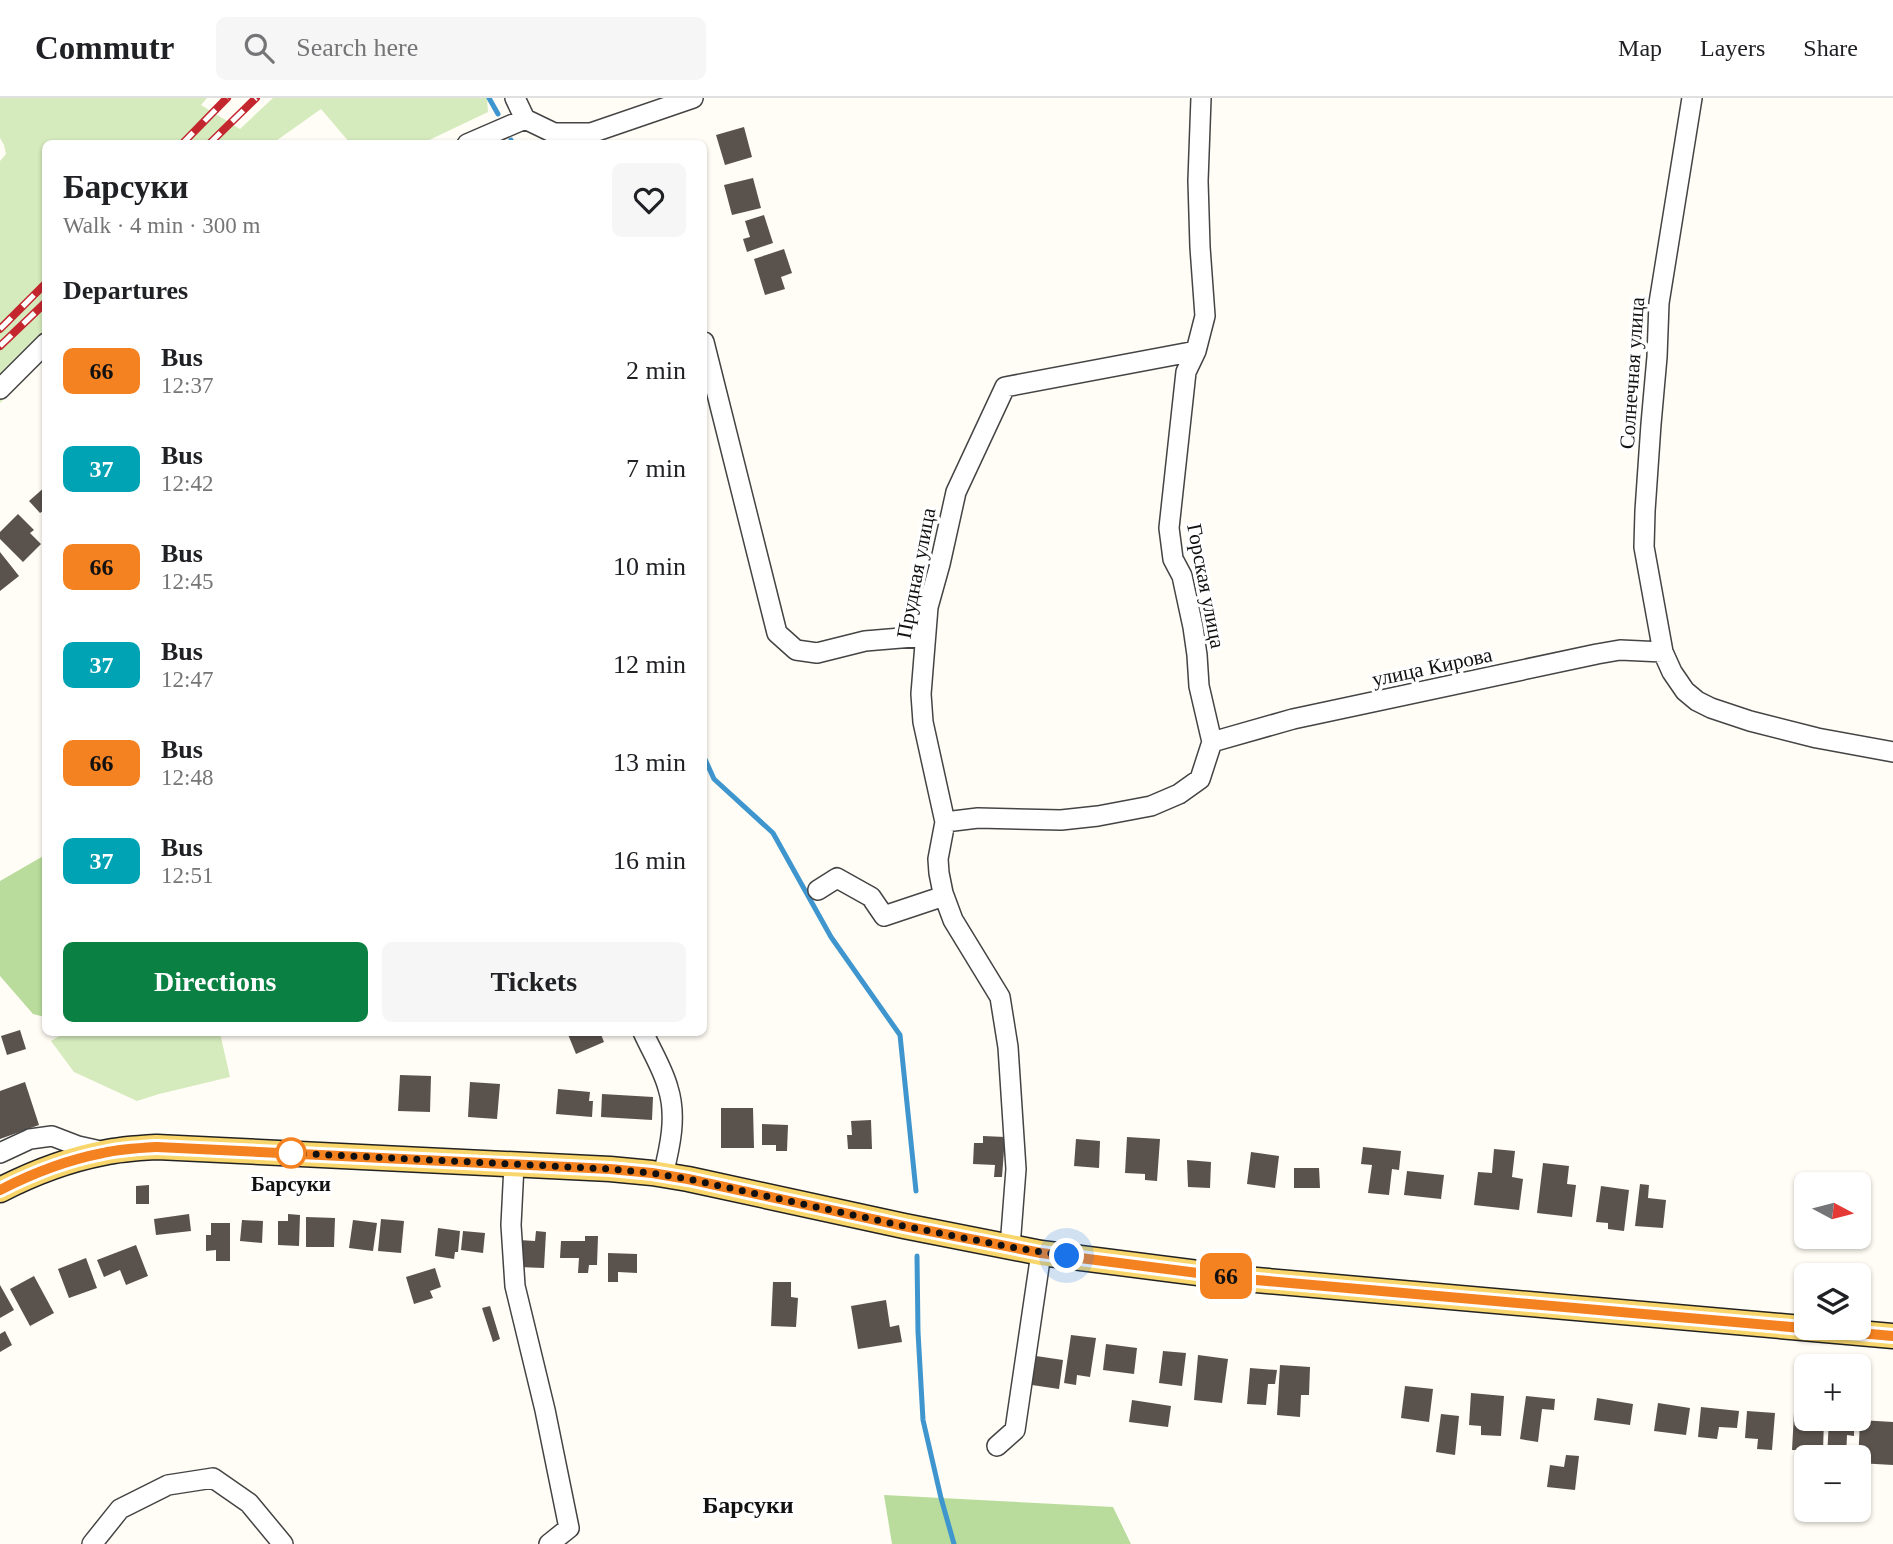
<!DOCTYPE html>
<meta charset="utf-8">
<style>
:root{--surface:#fff;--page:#f6f6f6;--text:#202124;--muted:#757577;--line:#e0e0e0;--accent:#0b8043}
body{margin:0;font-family:"Times New Roman",serif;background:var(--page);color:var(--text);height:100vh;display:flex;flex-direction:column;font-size:26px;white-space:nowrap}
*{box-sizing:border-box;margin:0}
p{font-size:23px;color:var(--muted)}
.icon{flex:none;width:38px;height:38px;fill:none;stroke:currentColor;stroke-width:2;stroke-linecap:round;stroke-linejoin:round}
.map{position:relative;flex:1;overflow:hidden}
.sheet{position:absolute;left:42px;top:42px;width:665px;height:896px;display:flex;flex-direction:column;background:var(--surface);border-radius:10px;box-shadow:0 2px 5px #0004}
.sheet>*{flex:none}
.badge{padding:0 14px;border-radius:10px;font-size:24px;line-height:46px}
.needle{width:46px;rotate:97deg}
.tools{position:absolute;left:1794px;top:1074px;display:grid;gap:14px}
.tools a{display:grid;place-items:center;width:77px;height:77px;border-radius:10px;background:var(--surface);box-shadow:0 2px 5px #0004;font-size:35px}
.you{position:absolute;width:35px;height:35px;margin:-18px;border:5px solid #fff;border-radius:50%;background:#1a73e8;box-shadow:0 0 0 10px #1a73e833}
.map>.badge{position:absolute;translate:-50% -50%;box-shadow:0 0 0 4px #fff}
h2{padding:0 21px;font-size:26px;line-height:63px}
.round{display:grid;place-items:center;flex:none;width:74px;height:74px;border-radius:10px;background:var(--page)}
.summary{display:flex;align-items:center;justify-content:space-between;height:119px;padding:0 21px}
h1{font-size:33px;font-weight:700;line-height:52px}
.cta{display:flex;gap:14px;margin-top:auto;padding:14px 21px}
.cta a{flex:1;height:80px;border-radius:10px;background:var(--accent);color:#fff;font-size:28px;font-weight:700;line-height:80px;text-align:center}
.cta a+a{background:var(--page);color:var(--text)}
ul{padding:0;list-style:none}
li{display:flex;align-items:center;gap:21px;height:98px;padding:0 21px}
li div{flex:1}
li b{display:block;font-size:26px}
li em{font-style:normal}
li .badge{min-width:77px;font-weight:700;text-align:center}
header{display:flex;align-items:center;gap:42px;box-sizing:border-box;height:98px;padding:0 35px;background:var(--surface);border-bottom:2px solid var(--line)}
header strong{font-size:33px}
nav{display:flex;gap:38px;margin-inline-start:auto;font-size:24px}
.search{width:490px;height:63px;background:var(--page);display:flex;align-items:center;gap:18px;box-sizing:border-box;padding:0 24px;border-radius:10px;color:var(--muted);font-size:26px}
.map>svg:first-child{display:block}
.green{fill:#d5ebbd}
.forest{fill:#b9dc9c}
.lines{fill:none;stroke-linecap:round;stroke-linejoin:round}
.stream{stroke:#3f96cf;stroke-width:5}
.building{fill:#5a524d}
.minor-casing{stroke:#444;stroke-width:22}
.major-casing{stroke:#222;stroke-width:27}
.minor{stroke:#fff;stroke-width:19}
.major{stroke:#f9d66b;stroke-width:24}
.rail-casing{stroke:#c4262e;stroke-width:8}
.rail{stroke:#fff;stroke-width:5;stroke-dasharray:16;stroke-linecap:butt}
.line-casing{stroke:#fff;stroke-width:16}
.line{stroke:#f58220;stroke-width:10}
.walk{stroke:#111;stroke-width:7;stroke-dasharray:0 12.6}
.stop-dot{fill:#fff;stroke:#f58220;stroke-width:3.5}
.labels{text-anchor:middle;stroke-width:7;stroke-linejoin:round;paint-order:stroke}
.street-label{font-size:21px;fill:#111;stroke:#fff}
.stop-label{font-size:21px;font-weight:bold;fill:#111;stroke:#fff}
.quarter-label{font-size:24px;font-weight:bold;fill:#111;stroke:#fff}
</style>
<header>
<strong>Commutr</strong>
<div class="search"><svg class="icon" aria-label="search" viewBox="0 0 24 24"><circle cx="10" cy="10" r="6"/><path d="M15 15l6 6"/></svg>Search here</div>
<nav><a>Map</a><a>Layers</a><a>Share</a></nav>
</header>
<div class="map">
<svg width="1893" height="1446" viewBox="0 0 1893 1446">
<rect width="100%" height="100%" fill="#fffdf5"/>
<path class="green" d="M 0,0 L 207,0 L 201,7 L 240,31 L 273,0 L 487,0 L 488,14 L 423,45 L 350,45 L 321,11 L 273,45 L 46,46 L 45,260 L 0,305 L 0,63 L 6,56 L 4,47 L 0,40 Z
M 66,934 L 220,935 L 230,979 L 159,996 L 137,1003 L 74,974 L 51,943 Z"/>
<path class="forest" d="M 45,757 L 45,919 L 33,916 L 0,878 L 0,783 Z
M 884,1397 L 1113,1409 L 1131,1446 L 892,1446 Z"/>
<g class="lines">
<path class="stream" d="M 489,0 L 498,16
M 511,42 L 513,46
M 704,659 L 714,681 L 773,735 L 831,839 L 900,937 L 916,1093
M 917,1158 L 918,1234 L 923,1322 L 941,1400 L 954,1446"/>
</g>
<path class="building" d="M 744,29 L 752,59 L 725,67 L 716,37 Z
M 753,80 L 761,110 L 732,117 L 724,87 Z
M 764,117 L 773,145 L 747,154 L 743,141 L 750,139 L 745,123 Z
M 784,151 L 792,175 L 781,179 L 785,191 L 765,197 L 754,161 Z
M 46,388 L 46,411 L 40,415 L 29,403 Z
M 18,416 L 34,432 L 30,435 L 41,446 L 23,464 L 0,441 L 0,434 Z
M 0,454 L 19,478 L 0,493 Z
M 20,932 L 26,951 L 7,957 L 1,938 Z
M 567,934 L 600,934 L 604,944 L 576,956 Z
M 400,977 L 431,978 L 430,1014 L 398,1013 Z
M 25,984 L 39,1027 L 0,1041 L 0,993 Z
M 470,984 L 500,986 L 497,1021 L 468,1019 Z
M 558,991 L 590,994 L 589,1003 L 593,1003 L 592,1019 L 556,1016 Z
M 602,996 L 653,999 L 652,1022 L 601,1019 Z
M 721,1010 L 753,1010 L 754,1050 L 721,1050 Z
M 871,1022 L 872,1051 L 848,1051 L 847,1037 L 852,1037 L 851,1023 Z
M 762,1026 L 788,1027 L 787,1053 L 776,1053 L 776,1047 L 762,1047 Z
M 983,1038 L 1005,1039 L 1002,1079 L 994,1079 L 995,1067 L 973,1066 L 974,1045 L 983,1045 Z
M 1127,1039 L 1160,1041 L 1157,1083 L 1145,1082 L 1145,1076 L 1125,1075 Z
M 1076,1041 L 1100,1043 L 1099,1070 L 1074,1068 Z
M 1363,1049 L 1401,1053 L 1399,1072 L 1392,1071 L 1389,1097 L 1368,1095 L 1372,1067 L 1361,1066 Z
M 1494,1051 L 1515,1053 L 1512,1079 L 1523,1081 L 1519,1112 L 1474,1107 L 1478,1074 L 1492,1075 Z
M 1251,1054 L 1279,1058 L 1275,1090 L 1247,1086 Z
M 1187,1062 L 1211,1064 L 1210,1090 L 1188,1089 Z
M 1543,1065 L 1569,1068 L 1567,1086 L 1576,1087 L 1572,1119 L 1537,1115 Z
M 1294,1070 L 1319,1070 L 1320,1090 L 1294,1090 Z
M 1407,1073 L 1444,1077 L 1441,1101 L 1404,1097 Z
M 1640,1086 L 1649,1087 L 1648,1100 L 1666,1102 L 1663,1130 L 1635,1128 Z
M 149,1087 L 149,1106 L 136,1106 L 136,1088 Z
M 1601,1088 L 1629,1092 L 1624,1133 L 1608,1131 L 1608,1125 L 1596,1124 Z
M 189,1116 L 191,1133 L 156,1137 L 154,1121 Z
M 288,1116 L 300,1117 L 299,1148 L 278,1147 L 278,1123 L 288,1123 Z
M 306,1119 L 335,1120 L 334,1149 L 306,1149 Z
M 381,1121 L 404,1123 L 401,1155 L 378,1153 Z
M 242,1122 L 263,1123 L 262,1145 L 240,1143 Z
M 353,1122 L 377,1125 L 373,1153 L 349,1150 Z
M 211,1125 L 230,1125 L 230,1163 L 216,1163 L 216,1152 L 206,1153 L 206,1137 L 211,1137 Z
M 438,1130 L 460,1133 L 458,1154 L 455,1154 L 454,1161 L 435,1158 Z
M 463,1133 L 485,1135 L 483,1155 L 461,1152 Z
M 536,1133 L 546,1134 L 544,1170 L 518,1169 L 519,1142 L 535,1143 Z
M 585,1138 L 598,1138 L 597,1167 L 589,1167 L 588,1175 L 578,1175 L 579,1160 L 560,1160 L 561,1143 L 585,1143 Z
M 136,1147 L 148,1178 L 126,1187 L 120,1172 L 104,1179 L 97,1162 Z
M 608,1155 L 637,1156 L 637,1175 L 618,1174 L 618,1184 L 608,1184 Z
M 86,1160 L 97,1190 L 69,1200 L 58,1171 Z
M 435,1170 L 441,1189 L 430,1193 L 433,1200 L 414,1206 L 406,1179 Z
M 34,1178 L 54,1215 L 30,1228 L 10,1191 Z
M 773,1184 L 791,1184 L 791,1199 L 798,1200 L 796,1229 L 771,1228 Z
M 0,1187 L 14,1212 L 0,1220 Z
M 886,1202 L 890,1229 L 899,1227 L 902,1244 L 858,1251 L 851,1208 Z
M 490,1208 L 500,1241 L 493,1244 L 482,1210 Z
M 5,1233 L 12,1247 L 0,1254 L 0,1236 Z
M 1071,1237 L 1096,1240 L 1090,1279 L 1077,1277 L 1076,1287 L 1064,1285 Z
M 1106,1246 L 1137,1250 L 1134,1276 L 1103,1272 Z
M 1163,1253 L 1186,1255 L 1182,1288 L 1159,1285 Z
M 1198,1257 L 1228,1261 L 1222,1305 L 1194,1302 Z
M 1036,1258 L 1063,1262 L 1059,1291 L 1032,1287 Z
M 1280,1267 L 1310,1269 L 1309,1297 L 1301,1297 L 1300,1319 L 1277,1317 Z
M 1250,1270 L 1277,1272 L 1275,1286 L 1268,1286 L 1266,1307 L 1247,1306 Z
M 1405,1288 L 1433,1291 L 1429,1324 L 1401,1320 Z
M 1471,1295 L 1504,1298 L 1501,1338 L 1481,1337 L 1481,1328 L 1469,1327 Z
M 1526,1298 L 1555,1301 L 1554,1312 L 1542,1311 L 1538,1344 L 1520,1341 Z
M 1597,1300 L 1633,1306 L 1630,1327 L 1594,1322 Z
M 1132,1302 L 1171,1308 L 1168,1329 L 1129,1324 Z
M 1658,1305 L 1690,1310 L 1686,1337 L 1654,1333 Z
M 1701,1309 L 1739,1313 L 1737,1330 L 1719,1329 L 1717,1341 L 1698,1339 Z
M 1747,1313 L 1775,1315 L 1772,1352 L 1757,1351 L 1758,1341 L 1745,1340 Z
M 1794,1315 L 1806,1316 L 1806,1321 L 1824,1321 L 1823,1353 L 1792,1352 Z
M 1441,1316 L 1459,1318 L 1455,1357 L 1436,1354 Z
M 1829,1321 L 1854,1321 L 1854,1338 L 1847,1337 L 1846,1360 L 1827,1360 Z
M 1860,1322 L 1893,1324 L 1893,1367 L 1858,1365 Z
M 1566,1357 L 1579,1358 L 1575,1392 L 1547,1389 L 1550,1367 L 1564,1369 Z"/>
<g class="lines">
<defs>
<path id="minor" d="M 515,0 L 525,21
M 1692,0 L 1659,205 L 1657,259 L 1651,326 L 1645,413 L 1644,449 L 1663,554 L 1672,574 L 1685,593 L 1697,603 L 1711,610 L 1750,623 L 1817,640 L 1893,654
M 467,46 L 525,21 L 554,35 L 591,35 L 693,0
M 704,244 L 777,535 L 796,552 L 817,555 L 865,543 L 925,538
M 0,291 L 46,245
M 1212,644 L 1293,621 L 1597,556 L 1620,552 L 1663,554
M 945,724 L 978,720 L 1061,722 L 1098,718 L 1151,708 L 1179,696 L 1200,681 L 1212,644 L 1199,588 L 1197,557 L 1193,529 L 1182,478 L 1173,461 L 1169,430 L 1186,274 L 1196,253 L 1205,218 L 1200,149 L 1198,83 L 1201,0
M 818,792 L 837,780 L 871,799 L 884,818 L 944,798
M 643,934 C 651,952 663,971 668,990 C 677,1018 670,1049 663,1077
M 0,1055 L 30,1041 L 52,1038 L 78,1048 L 105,1054
M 514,1067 L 511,1127 L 515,1188 L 545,1312 L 569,1430 L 549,1446
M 1010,1149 L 1016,1071 L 1008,949 L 1000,899 L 953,822 L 943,795 L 939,775 L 938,761 L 945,724 L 923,624 L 921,596 L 928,509 L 940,466 L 956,394 L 1005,289 L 1196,253
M 997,1348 L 1015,1332 L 1041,1155
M 92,1446 L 120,1411 L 168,1387 L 213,1380 L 249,1405 L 283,1446"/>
<path id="major" d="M 0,1092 C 33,1075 67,1062 103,1055 C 120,1051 139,1050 157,1049 L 610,1071 L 652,1075 L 688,1081 L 904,1128 L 1041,1155 L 1245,1181 L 1893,1238"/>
</defs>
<use href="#minor" class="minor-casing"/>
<use href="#major" class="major-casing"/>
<use href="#minor" class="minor"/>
<use href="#major" class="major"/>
<defs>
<path id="rail" d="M 182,46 L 227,0
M 209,46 L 256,0
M 0,231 L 46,185
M 0,248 L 46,204"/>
</defs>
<use href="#rail" class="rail-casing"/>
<use href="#rail" class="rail"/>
</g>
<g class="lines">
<defs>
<path id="line" d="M 0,1092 C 33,1075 67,1062 103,1055 C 120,1051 139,1050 157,1049 L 610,1071 L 652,1075 L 688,1081 L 904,1128 L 1041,1155 L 1245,1181 L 1893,1238"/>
</defs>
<use href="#line" class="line-casing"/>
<use href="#line" class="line"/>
<path class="walk" d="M 291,1055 L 610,1071 L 652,1075 L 688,1081 L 904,1128 L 1010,1149 L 1067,1158"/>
</g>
<circle class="stop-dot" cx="291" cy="1055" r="14"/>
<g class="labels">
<g class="street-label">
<text transform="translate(1632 275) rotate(-86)" y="7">Солнечная улица</text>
<text transform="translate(916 475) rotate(-79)" y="7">Прудная улица</text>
<text transform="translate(1206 488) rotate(79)" y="7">Горская улица</text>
<text transform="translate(1432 569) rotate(-12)" y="7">улица Кирова</text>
</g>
<g class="stop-label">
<text x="291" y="1093">Барсуки</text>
</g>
<g class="quarter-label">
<text x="748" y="1415">Барсуки</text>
</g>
</g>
</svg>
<div class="tools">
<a><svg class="needle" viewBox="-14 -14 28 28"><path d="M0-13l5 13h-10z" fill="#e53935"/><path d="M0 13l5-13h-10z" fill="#757577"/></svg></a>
<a><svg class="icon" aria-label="layers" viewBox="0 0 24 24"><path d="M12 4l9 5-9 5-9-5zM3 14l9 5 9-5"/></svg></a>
<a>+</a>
<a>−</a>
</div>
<div class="you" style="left:1067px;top:1158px"></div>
<b class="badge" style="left:1226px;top:1178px;background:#f58220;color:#111">66</b>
<section class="sheet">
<div class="summary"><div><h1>Барсуки</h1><p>Walk · 4 min · 300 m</p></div><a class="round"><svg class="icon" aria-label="heart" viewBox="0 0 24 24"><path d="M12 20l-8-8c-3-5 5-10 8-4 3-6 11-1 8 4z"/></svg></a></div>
<h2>Departures</h2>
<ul>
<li><span class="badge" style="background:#f58220;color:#111">66</span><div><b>Bus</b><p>12:37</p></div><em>2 min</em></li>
<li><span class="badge" style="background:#00a3b4;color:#fff">37</span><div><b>Bus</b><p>12:42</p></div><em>7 min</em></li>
<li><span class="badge" style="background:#f58220;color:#111">66</span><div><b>Bus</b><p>12:45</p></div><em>10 min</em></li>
<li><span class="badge" style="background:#00a3b4;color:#fff">37</span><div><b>Bus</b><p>12:47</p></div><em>12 min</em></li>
<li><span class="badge" style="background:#f58220;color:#111">66</span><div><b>Bus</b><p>12:48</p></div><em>13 min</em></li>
<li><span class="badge" style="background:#00a3b4;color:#fff">37</span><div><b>Bus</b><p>12:51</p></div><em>16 min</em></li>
</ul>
<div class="cta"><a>Directions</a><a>Tickets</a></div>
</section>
</div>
